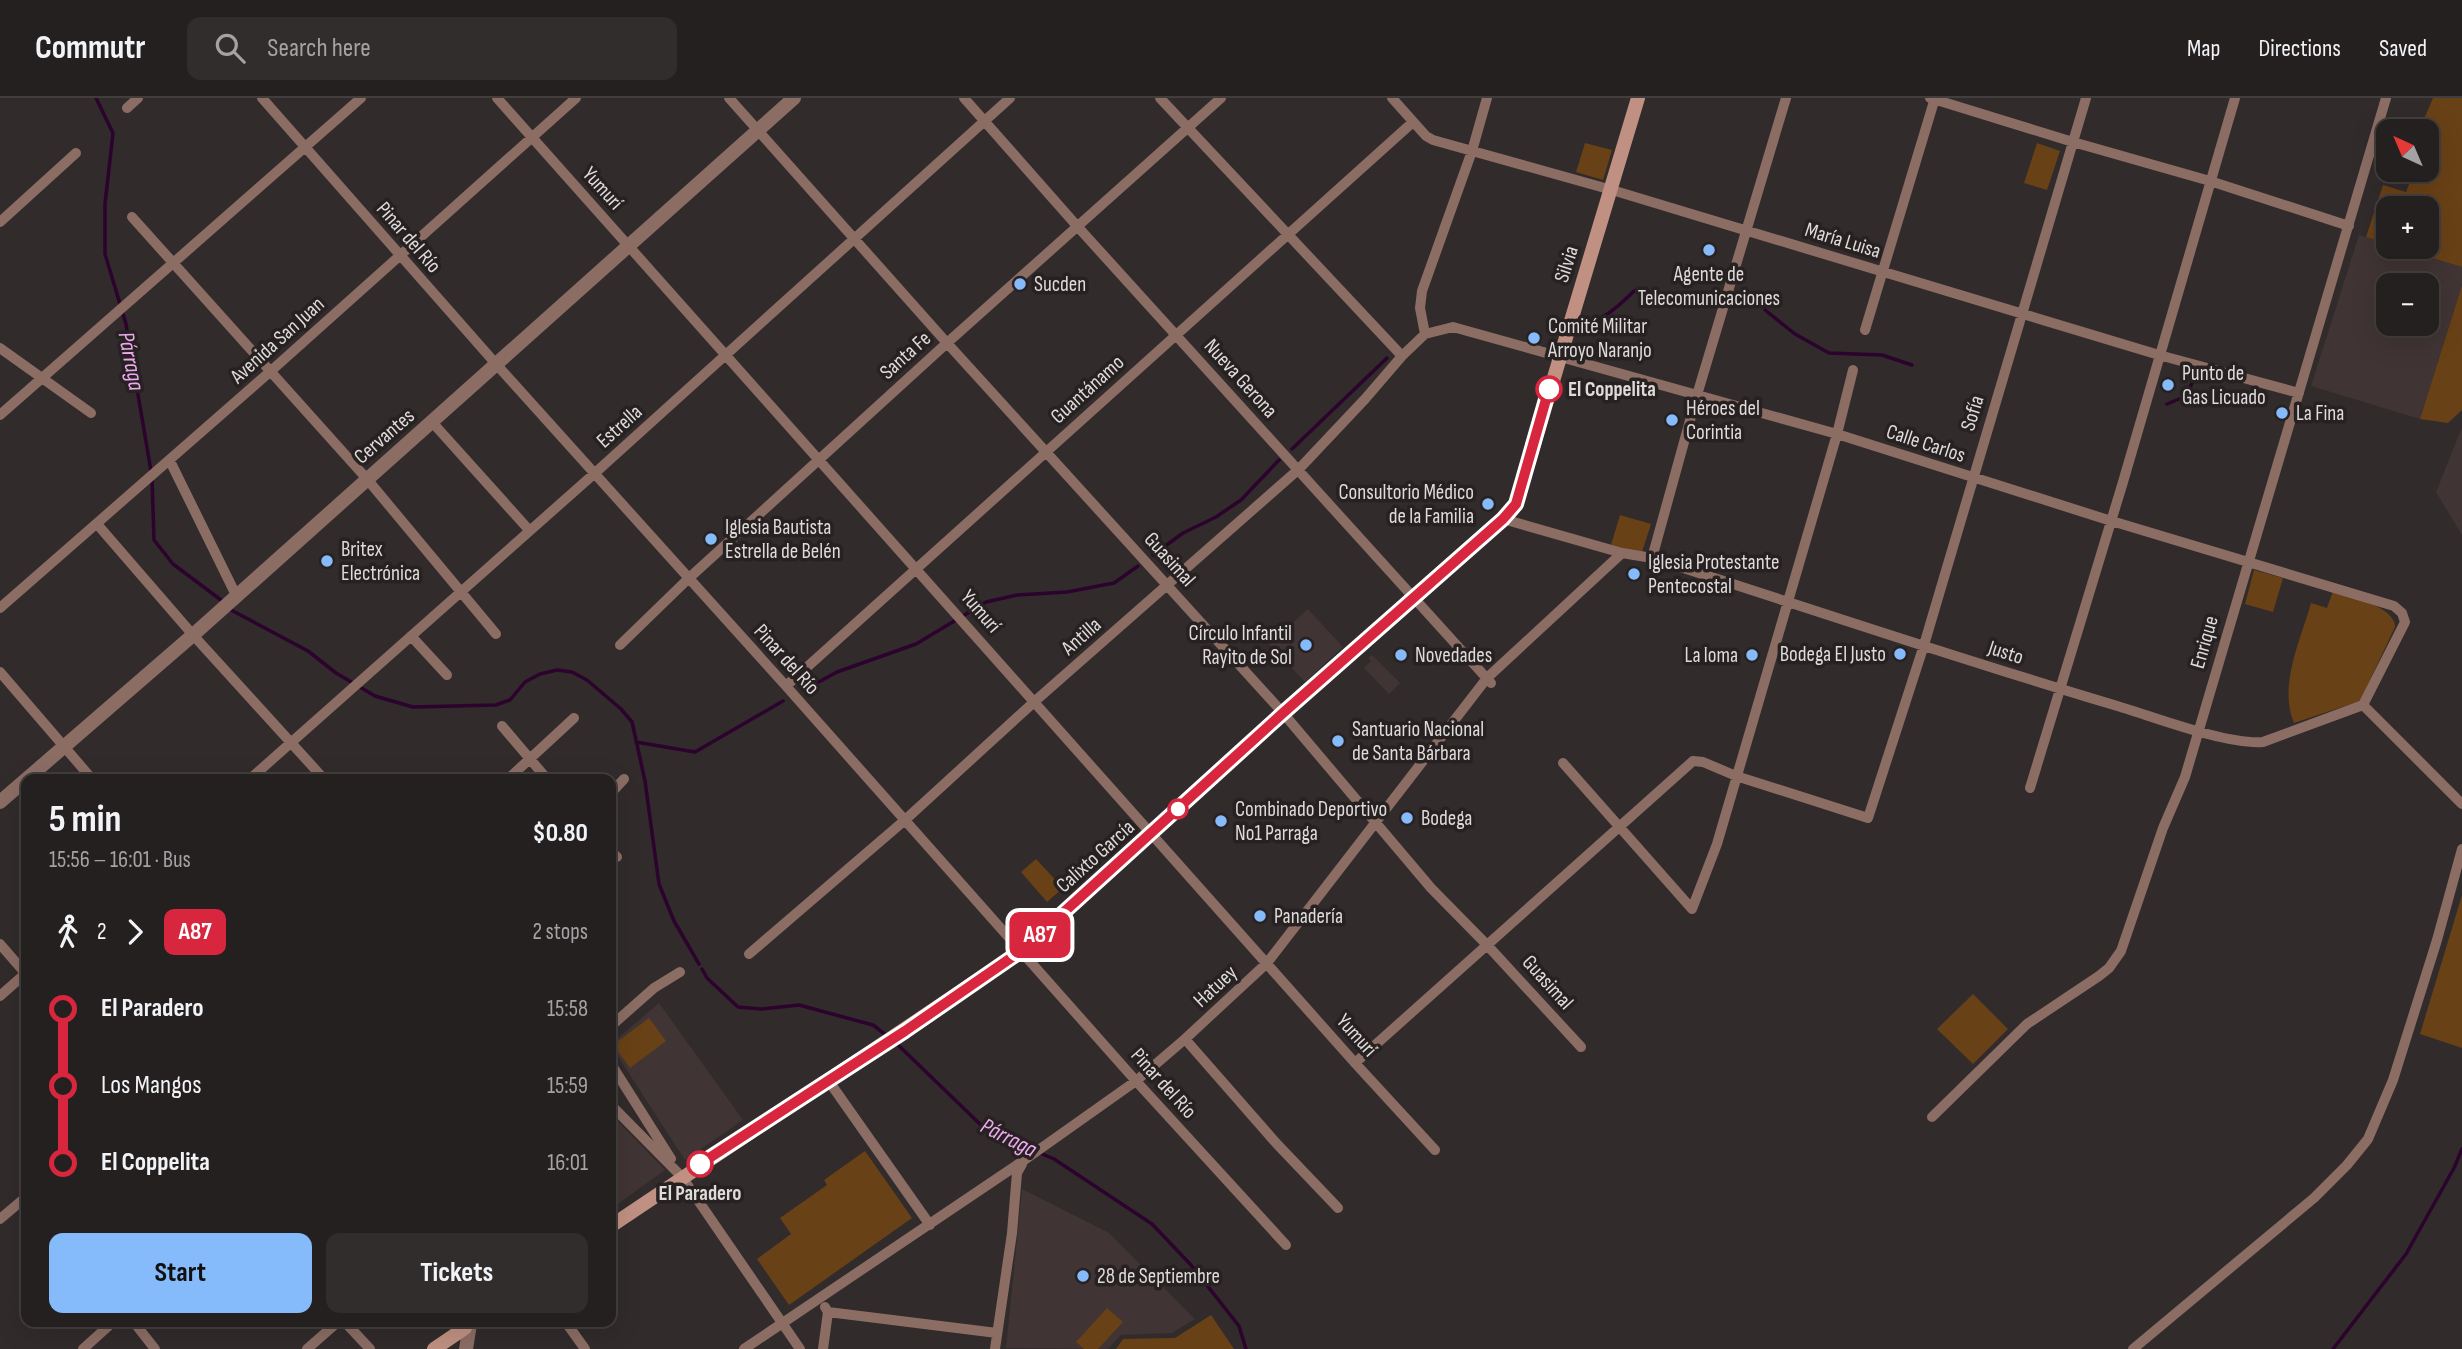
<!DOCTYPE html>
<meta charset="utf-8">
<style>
:root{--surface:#252020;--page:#312d2d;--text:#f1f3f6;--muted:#a3a3a5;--line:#423e3e;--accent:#86bbfb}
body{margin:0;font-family:"Sofia Sans Condensed",sans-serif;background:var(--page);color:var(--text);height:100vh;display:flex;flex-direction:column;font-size:26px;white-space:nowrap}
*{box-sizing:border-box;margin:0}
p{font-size:23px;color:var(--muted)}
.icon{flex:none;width:38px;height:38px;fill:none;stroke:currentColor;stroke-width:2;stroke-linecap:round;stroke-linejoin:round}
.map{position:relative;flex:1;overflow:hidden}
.sheet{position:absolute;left:21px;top:676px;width:595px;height:553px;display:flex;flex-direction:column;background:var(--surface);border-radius:14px;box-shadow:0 7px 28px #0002,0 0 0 2px var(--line)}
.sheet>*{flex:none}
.badge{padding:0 14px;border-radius:10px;font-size:24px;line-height:46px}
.needle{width:46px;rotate:316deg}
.controls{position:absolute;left:2376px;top:21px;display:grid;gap:14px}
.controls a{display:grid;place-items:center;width:63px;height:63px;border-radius:14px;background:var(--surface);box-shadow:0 7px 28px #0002,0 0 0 2px var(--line);font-size:35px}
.map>.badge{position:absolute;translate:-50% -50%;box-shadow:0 0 0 4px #fff}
.legs{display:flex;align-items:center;gap:10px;height:77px;padding:0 28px;font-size:23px}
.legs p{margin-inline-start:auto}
.overview{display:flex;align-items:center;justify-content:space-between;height:119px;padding:0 28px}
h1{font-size:38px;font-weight:700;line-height:52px}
.cta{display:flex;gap:14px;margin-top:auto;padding:14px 28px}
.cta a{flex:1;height:80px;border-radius:14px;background:var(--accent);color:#111;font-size:28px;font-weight:700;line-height:80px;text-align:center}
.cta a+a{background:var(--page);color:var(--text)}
ul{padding:0 28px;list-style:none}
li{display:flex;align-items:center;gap:24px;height:77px;font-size:26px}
li i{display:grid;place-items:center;width:10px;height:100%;margin:0 9px;background:currentColor}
li i::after{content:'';width:18px;height:18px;margin:-9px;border:5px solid;border-radius:50%;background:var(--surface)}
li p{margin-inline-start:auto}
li:first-child i{background:linear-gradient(#0000 50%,currentColor 0)}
li:last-child i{background:linear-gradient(currentColor 50%,#0000 0)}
header{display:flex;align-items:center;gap:42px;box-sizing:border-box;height:98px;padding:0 35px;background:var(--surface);border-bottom:2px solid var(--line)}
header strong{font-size:33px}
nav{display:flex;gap:38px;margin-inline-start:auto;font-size:24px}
.search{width:490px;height:63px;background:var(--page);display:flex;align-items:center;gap:18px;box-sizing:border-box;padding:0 24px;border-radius:14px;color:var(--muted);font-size:26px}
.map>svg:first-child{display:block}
.built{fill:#403434;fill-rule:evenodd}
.green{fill:#694116}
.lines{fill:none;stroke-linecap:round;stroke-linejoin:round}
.stream{stroke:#2c032d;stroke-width:3.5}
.minor{stroke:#8b6d64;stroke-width:10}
.tertiary{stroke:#8b6d64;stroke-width:14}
.secondary{stroke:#c09182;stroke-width:14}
.line-1-casing{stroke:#fff;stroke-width:16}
.line-1{stroke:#d7263d;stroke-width:10}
.poi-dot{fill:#86bbfb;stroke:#272122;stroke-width:2.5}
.stop-1-dot{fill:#fff;stroke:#d7263d;stroke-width:3.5}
.labels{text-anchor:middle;stroke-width:7;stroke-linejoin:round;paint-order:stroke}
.street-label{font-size:21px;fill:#dfdbdb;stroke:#272122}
.poi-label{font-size:21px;fill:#dfdbdb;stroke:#272122;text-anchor:start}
.stop-label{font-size:21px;font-weight:bold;fill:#dfdbdb;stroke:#272122;text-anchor:start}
.water-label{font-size:23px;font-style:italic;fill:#eda9ee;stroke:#272122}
</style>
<header>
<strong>Commutr</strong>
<div class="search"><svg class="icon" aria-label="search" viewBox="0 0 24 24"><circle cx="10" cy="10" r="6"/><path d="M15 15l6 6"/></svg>Search here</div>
<nav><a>Map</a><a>Directions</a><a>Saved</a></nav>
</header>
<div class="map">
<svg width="2462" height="1251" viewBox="0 0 2462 1251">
<rect width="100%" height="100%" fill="#312b2b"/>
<path class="built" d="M 2359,137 L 2389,146 L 2389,149 L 2396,149 L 2462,169 L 2462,187 L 2420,321 L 2311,288 ZM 2389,187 L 2427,187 L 2427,226 L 2389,226 Z
M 2462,329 L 2462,437 L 2436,394 Z
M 1308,511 L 1343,549 L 1305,584 L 1269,546 Z
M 1372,557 L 1400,585 L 1389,596 L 1364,570 L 1371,563 L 1368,560 Z
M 659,905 L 743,1022 L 685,1062 L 611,948 L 611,946 Z
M 611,1016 L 665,1072 L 611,1111 Z
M 1022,1091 L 1109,1135 L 1195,1221 L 1172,1235 L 1121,1237 L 1108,1251 L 1006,1250 Z"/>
<path class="green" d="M 2433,0 L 2462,0 L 2462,169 L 2396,149 L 2427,149 L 2427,110 L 2389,110 L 2389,146 L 2366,139 L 2383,87 L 2406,94 L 2413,76 L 2403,72 L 2427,72 L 2427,33 L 2419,33 Z
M 1585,45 L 1612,52 L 1603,82 L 1576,74 Z
M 2037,45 L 2060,53 L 2047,92 L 2024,85 Z
M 2462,187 L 2462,312 L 2448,325 L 2420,321 Z
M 1620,417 L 1651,426 L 1641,457 L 1611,447 Z
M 2254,472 L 2283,480 L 2273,514 L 2245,506 Z
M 2333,493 C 2349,498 2396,509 2395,529 L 2360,603 L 2294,625 C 2278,588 2301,541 2311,505 L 2327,510 Z
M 1036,761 L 1063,790 L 1047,804 L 1021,774 Z
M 2462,797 L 2462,950 L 2420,936 Z
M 1973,896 L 2008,931 L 1973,966 L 1937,931 Z
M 649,920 L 666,943 L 630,970 L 613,947 Z
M 865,1053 L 912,1120 L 789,1207 L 757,1161 L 791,1136 L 780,1120 L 827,1087 L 824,1082 Z
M 1107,1210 L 1123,1224 L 1098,1251 L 1084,1251 L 1076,1244 Z
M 1211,1217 L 1234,1251 L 1116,1251 L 1123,1241 L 1175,1240 Z"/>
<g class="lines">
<path class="stream" d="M 96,0 L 113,35 L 105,106 L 105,156 L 126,226 L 151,373
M 1765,212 L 1795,236 L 1829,255 L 1882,257 L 1912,267
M 1574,225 C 1599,227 1617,210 1634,193
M 2167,306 L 2184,299 L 2197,277
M 1292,351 L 1387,260
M 152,381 L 154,442 L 173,466 L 221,502
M 1153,457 L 1183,435 L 1216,419 L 1241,402 L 1279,362
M 231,512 L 308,553 L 336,575 L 375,598 L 413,609 L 496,607 L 510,602 L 525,584 L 540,576 L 557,572 L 572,574 L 587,582 L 621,611 L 632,624 L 645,683 L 659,786 L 674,823 L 699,866
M 804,592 L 837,574 L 916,546 L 986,504 L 1017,497 L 1067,494 L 1114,485 L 1138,468
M 636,644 L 695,654 L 783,603
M 702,871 L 707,880 L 738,909 L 761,911 L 799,907 L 873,927 L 886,937
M 895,944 L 982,1028 L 1033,1052
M 1040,1055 L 1054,1061 L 1152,1126 L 1191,1167 L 1239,1228 L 1246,1251
M 2333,1251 L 2406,1156 L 2454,1070 L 2462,1051"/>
<path class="minor" d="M 262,0 L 496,266 L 786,588 L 1136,983 L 1286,1147
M 497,0 L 1355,965 L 1435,1052
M 729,0 L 947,245 L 1283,615 L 1431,790 L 1488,848 L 1581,949
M 964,0 L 1077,128 L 1491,585
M 1160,0 L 1402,258
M 1392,0 L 1426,38 L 1433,42 L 1612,92 L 2159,257 L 2299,295
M 1930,0 L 2073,44 L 2210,83 L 2349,128
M 127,10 L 138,0
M 132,119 L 367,381 L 496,536
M 0,124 L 76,55
M 1865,232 L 1935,0
M 1425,236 L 1420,210 L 1422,193 L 1472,53 L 1487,0
M 0,250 L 91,315
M 0,317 L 361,0
M 432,324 L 529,432
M 170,363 L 236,497
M 1503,421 L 1622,455 L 1652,460 C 1806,509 1959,561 2114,607 C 2152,618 2226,647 2263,644 L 2363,607
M 97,426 L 193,537 L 324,681
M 1652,460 L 1697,297 L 1786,0
M 0,510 L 272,272 L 576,0
M 411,538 L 447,577
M 620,547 L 688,481 L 947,245 L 1221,0
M 0,574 L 92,681
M 786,588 L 1413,24
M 2363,607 L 2462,706
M 502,628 L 547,681
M 1563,665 L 1692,811 L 1717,746 L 1837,336 L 1853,272
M 250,681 L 595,375 L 1010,0
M 508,681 L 574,620
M 2030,690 L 2123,384 L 2235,0
M 611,695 L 624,681
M 611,753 L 617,759
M 0,846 L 26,876
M 749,856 L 905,722 L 1034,604 L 1299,371 L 1365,301 L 1402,258 L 1425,236 L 1453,229 L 1837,336 L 2105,421 L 2394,508 L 2402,515 L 2405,524 L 2363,607
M 0,898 L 26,875
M 611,928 L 654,890 L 680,874
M 1185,941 L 1277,1046 L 1338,1110
M 1355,965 L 1693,663 L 1703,664 L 1736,678 L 1868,720 L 1924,547 L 2086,0
M 611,966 L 671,1061
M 828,982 L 930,1127
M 611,1007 L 682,1079 L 800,1251
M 1932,1019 L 2027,926 L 2099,878 L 2109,870 L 2121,853 L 2163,730 L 2185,679 L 2386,0
M 0,1121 L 26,1099
M 828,1214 L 997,1235
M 133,1223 L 155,1251
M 344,1223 L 370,1251
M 565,1223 L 585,1251
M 83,1251 L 114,1223
M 307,1251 L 339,1223
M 744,1251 L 1023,1063 L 1136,983 L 1185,941 L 1267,865 L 1487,580 L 1622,455
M 823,1251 L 828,1214 L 825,1209
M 995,1251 L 1012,1135 L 1017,1075 L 1022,1066
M 2133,1251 L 2314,1100 L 2347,1067 L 2368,1041 L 2393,982 L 2437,842 L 2462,751"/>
<path class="tertiary" d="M 0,704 L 193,537 L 794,0
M 466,1251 L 470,1226"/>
<path class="secondary" d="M 611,1128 L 1021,853 L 1283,615 L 1511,413 L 1516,406 L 1638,0
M 434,1251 L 465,1230"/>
</g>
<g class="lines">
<defs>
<path id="line-1" d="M 700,1066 L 905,933 L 1021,853 L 1283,615 L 1503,421 L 1516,406 L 1549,291"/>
</defs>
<use href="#line-1" class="line-1-casing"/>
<use href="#line-1" class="line-1"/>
</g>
<g class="poi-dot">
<circle cx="1709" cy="152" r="7"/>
<circle cx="1020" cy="186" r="7"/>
<circle cx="1534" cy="240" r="7"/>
<circle cx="2168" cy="287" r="7"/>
<circle cx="2282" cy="315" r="7"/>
<circle cx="1672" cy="322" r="7"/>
<circle cx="1488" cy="406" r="7"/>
<circle cx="711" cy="441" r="7"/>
<circle cx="327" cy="463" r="7"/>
<circle cx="1634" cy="476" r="7"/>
<circle cx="1306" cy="547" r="7"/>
<circle cx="1900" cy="556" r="7"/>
<circle cx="1401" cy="557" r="7"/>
<circle cx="1752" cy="557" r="7"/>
<circle cx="1338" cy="643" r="7"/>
<circle cx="1407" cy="720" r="7"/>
<circle cx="1221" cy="723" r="7"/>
<circle cx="1260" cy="818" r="7"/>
<circle cx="1083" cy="1178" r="7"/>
</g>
<g class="stop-1-dot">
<circle cx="1549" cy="291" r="12"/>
<circle cx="1178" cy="711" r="9"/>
<circle cx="700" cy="1066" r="12"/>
</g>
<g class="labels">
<g class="street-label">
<text transform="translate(603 90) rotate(48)" y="7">Yumurí</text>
<text transform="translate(409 139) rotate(49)" y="7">Pinar del Río</text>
<text transform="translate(1843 142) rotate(17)" y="7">María Luisa</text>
<text transform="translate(1566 166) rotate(-72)" y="7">Silvia</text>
<text transform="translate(277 242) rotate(-42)" y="7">Avenida San Juan</text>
<text transform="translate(905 257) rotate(-42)" y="7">Santa Fe</text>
<text transform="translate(1241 280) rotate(48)" y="7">Nueva Gerona</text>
<text transform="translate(1087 291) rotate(-42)" y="7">Guantánamo</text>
<text transform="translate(1972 315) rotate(-73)" y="7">Sofía</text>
<text transform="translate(619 328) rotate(-42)" y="7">Estrella</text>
<text transform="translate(384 338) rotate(-41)" y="7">Cervantes</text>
<text transform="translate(1926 345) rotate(18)" y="7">Calle Carlos</text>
<text transform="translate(1170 461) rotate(48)" y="7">Guasimal</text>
<text transform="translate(981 513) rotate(49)" y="7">Yumurí</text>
<text transform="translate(1081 538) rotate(-41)" y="7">Antilla</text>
<text transform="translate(2204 544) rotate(-74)" y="7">Enrique</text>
<text transform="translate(2006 554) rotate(18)" y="7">Justo</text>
<text transform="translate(787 561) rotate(48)" y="7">Pinar del Río</text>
<text transform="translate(1095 758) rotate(-42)" y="7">Calixto García</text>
<text transform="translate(1548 884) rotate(48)" y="7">Guasimal</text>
<text transform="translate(1215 888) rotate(-43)" y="7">Hatuey</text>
<text transform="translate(1357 937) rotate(48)" y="7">Yumurí</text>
<text transform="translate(1164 985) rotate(48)" y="7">Pinar del Río</text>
</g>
<g class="poi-label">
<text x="1709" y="183" text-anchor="middle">Agente de<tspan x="1709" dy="24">Telecomunicaciones</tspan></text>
<text x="1034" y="193">Sucden</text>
<text x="1548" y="235">Comité Militar<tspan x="1548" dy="24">Arroyo Naranjo</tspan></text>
<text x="2182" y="282">Punto de<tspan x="2182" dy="24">Gas Licuado</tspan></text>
<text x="1686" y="317">Héroes del<tspan x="1686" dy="24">Corintia</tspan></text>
<text x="2296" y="322">La Fina</text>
<text x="1474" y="401" text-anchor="end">Consultorio Médico<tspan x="1474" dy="24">de la Familia</tspan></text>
<text x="725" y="436">Iglesia Bautista<tspan x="725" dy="24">Estrella de Belén</tspan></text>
<text x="341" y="458">Britex<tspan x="341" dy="24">Electrónica</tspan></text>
<text x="1648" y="471">Iglesia Protestante<tspan x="1648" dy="24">Pentecostal</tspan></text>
<text x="1292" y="542" text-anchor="end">Círculo Infantil<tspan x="1292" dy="24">Rayito de Sol</tspan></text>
<text x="1886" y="563" text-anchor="end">Bodega El Justo</text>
<text x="1415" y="564">Novedades</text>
<text x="1738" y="564" text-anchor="end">La loma</text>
<text x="1352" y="638">Santuario Nacional<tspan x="1352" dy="24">de Santa Bárbara</tspan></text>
<text x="1235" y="718">Combinado Deportivo<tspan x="1235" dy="24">No1 Parraga</tspan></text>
<text x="1421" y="727">Bodega</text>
<text x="1274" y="825">Panadería</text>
<text x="1097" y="1185">28 de Septiembre</text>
</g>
<g class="stop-label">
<text x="1568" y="298">El Coppelita</text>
<text x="700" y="1102" text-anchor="middle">El Paradero</text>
</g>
<g class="water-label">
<text transform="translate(132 263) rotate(79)" y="8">Párraga</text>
<text transform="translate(1009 1039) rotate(27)" y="8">Párraga</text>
</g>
</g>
</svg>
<div class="controls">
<a><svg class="needle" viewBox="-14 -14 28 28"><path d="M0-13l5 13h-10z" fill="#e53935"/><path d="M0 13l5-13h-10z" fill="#a3a3a5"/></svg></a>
<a>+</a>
<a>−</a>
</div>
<b class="badge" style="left:1040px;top:837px;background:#d7263d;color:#fff">A87</b>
<section class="sheet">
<div class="overview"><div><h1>5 min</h1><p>15:56 – 16:01 · Bus</p></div><b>$0.80</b></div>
<div class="legs"><svg class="icon" aria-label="walk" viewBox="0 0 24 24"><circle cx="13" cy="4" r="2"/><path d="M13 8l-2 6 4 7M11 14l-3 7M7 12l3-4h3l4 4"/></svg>2<svg class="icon" aria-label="forward" viewBox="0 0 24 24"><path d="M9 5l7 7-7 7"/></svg><b class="badge" style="background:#d7263d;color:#fff">A87</b><p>2 stops</p></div>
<ul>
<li><i style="color:#d7263d"></i><b>El Paradero</b><p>15:58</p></li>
<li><i style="color:#d7263d"></i><span>Los Mangos</span><p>15:59</p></li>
<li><i style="color:#d7263d"></i><b>El Coppelita</b><p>16:01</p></li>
</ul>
<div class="cta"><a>Start</a><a>Tickets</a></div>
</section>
</div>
